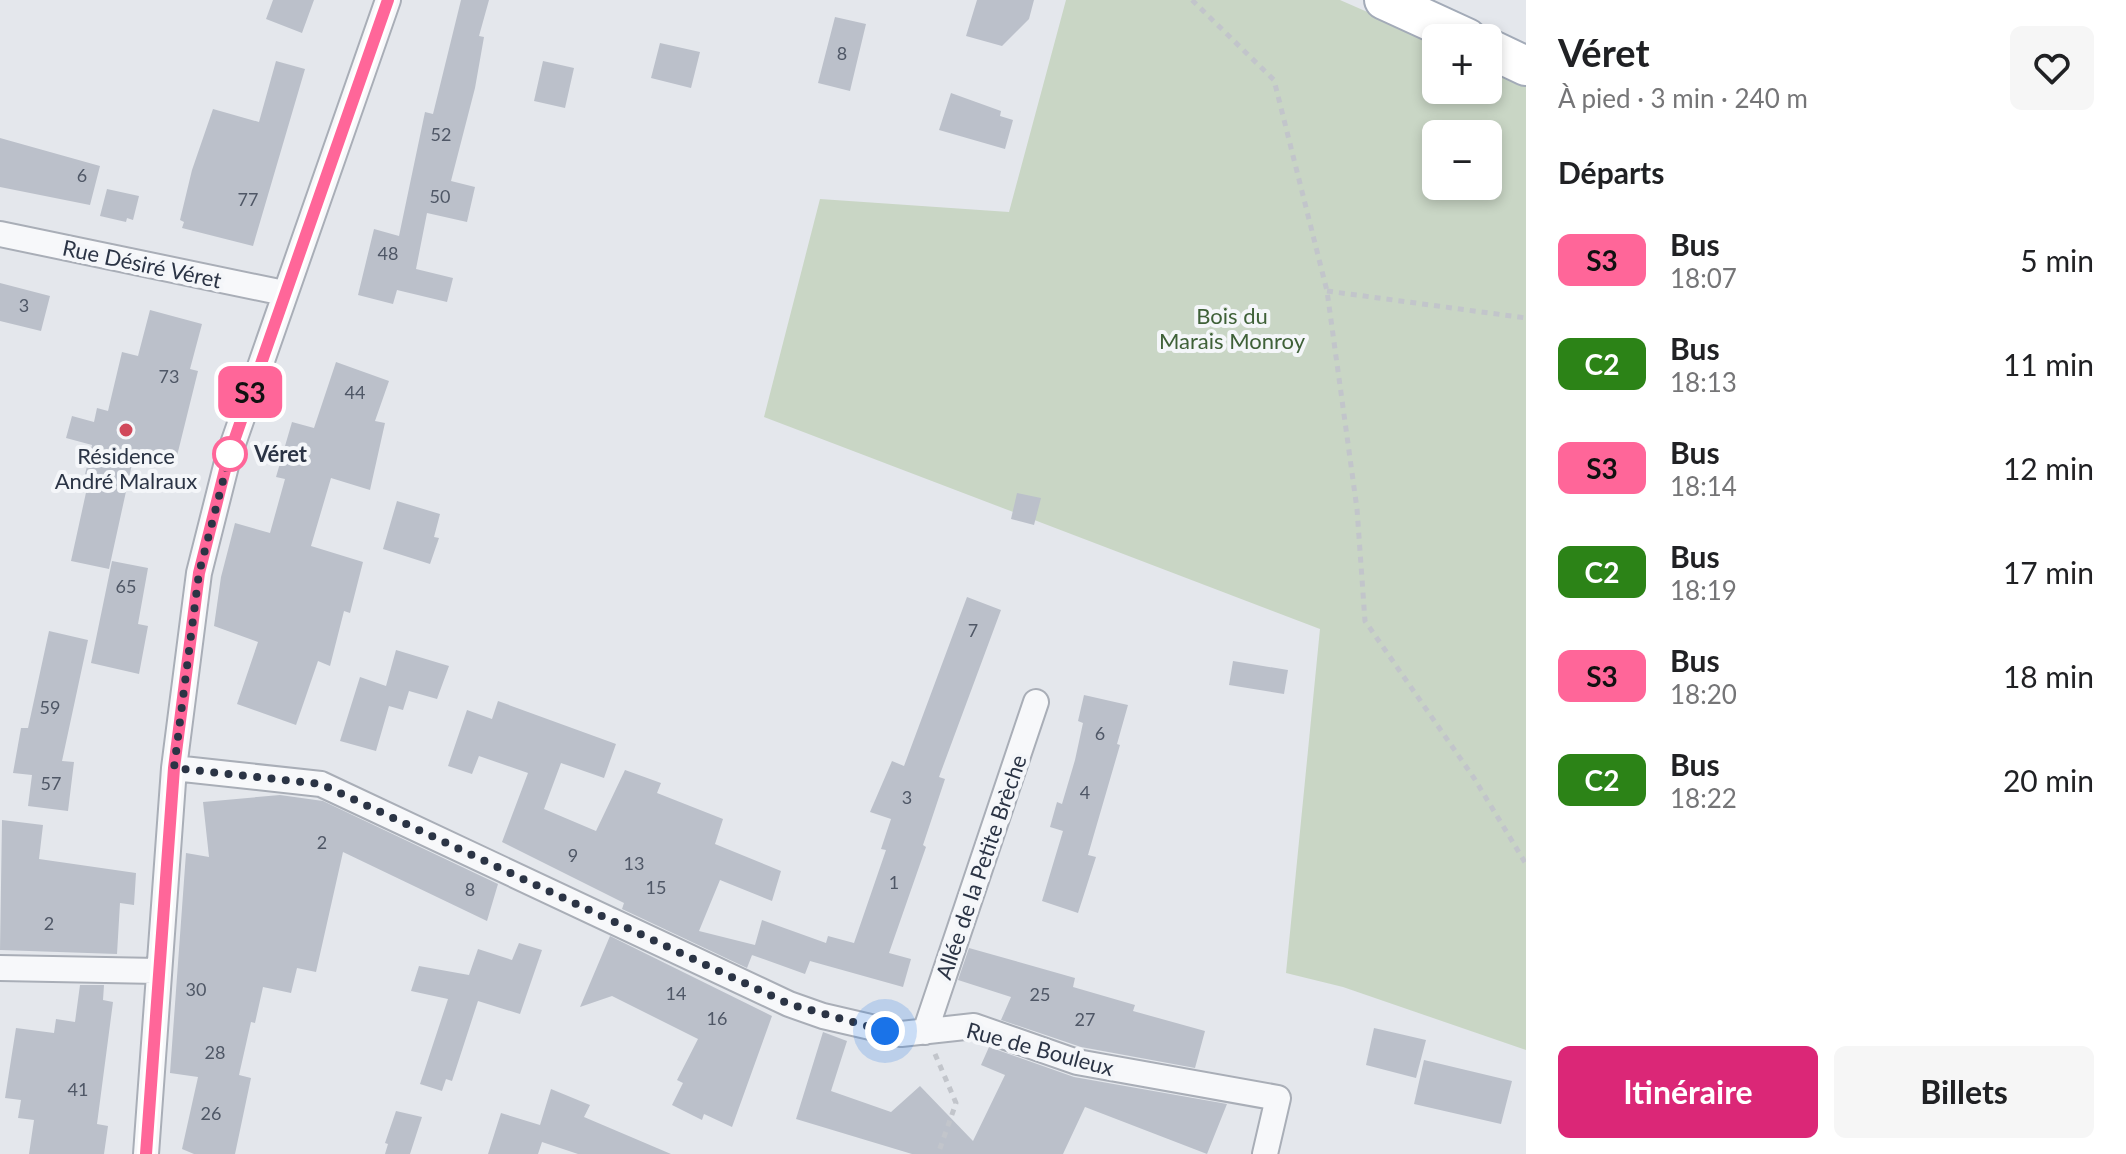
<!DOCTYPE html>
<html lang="fr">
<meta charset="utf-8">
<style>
:root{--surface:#fff;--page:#f6f6f6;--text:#202124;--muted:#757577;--accent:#db2777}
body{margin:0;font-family:Lato,sans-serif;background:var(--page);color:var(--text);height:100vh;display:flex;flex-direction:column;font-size:30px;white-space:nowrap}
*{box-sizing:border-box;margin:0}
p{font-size:26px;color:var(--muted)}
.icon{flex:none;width:44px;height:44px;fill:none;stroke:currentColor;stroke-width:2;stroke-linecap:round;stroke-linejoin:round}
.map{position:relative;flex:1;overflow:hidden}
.details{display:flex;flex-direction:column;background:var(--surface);width:600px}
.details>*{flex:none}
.badge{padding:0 16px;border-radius:12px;font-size:28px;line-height:52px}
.buttons{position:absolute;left:1422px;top:24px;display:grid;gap:16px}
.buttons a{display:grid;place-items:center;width:80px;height:80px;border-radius:12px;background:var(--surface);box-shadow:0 4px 12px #0003;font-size:40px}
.you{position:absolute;width:40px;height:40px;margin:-20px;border:6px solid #fff;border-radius:50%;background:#1a73e8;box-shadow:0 0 0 12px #1a73e833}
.map>.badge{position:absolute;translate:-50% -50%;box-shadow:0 0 0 4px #fff}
h2{padding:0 32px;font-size:30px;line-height:72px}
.round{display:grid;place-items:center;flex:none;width:84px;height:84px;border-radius:12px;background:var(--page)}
.headline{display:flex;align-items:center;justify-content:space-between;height:136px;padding:0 32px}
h1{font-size:38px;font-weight:700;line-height:60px}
.action{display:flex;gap:16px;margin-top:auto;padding:16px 32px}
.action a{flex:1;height:92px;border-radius:12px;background:var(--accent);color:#fff;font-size:32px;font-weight:700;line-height:92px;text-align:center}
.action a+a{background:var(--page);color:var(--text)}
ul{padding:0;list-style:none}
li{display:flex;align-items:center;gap:24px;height:104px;padding:0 32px}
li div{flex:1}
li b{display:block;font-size:30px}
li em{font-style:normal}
li .badge{min-width:88px;font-weight:700;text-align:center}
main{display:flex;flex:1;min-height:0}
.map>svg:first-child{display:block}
.green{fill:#c9d6c5;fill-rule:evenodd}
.building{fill:#bbc0ca}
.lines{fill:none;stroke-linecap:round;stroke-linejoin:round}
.minor-casing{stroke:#a9aeb7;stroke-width:28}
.primary-casing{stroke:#a3abb8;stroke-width:42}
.path{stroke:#c2c5cb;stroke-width:5;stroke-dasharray:6 6;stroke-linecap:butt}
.minor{stroke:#f7f8fa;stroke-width:24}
.primary{stroke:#fff;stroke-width:38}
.line-casing{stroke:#fff;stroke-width:18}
.line{stroke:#f69;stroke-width:12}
.walk{stroke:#2b3445;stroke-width:8;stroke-dasharray:0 14.4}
.poi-dot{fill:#d1495b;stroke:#f4f6f9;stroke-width:3}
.stop-dot{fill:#fff;stroke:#f69;stroke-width:4}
.labels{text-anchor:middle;stroke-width:8;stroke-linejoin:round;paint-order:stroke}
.number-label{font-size:18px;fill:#4f5766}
.street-label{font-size:22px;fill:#2b3445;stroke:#f4f6f9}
.park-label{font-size:22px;fill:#3f6138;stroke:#f4f6f9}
.stop-label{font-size:22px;font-weight:bold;fill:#2b3445;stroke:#f4f6f9;text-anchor:start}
.poi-label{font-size:22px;fill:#2b3445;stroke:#f4f6f9}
</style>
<main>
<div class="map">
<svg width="1526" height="1154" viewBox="0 0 1526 1154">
<rect width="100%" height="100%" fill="#e4e7ec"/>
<path class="green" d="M 1066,0 L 1340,0 L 1436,42 L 1436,90 L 1488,90 L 1488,64 L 1526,83 L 1526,1050 L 1343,987 L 1286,973 L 1320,629 L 764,417 L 820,199 L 1009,212 ZM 1436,134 L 1488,134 L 1488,186 L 1436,186 Z"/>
<path class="building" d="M 273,0 L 314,0 L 302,33 L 266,19 Z
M 461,0 L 489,0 L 479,36 L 484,37 L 475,88 L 451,181 L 475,187 L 467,222 L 427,213 L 416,269 L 453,278 L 447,302 L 397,290 L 393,304 L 358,295 L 374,229 L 399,236 L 425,112 L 433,114 Z
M 977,0 L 1034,0 L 1029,19 L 1002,46 L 966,36 Z
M 835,17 L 866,24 L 850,91 L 818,83 Z
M 660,43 L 700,52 L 691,88 L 651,78 Z
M 276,61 L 305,69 L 253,246 L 182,228 L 184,222 L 180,220 L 192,170 L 213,109 L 259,122 Z
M 543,61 L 574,68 L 565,108 L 534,101 Z
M 951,93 L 1001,111 L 1000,116 L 1013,120 L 1005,149 L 939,130 Z
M 0,138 L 100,166 L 90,205 L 0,187 Z
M 107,189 L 139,196 L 133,220 L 127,218 L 126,222 L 100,216 Z
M 0,283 L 50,296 L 41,331 L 0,321 Z
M 150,310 L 202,324 L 190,369 L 198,371 L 175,464 L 134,455 L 109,569 L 71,561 L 87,488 L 82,487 L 92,445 L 66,438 L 72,416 L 94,422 L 97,408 L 108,411 L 122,352 L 138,356 Z
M 336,362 L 389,381 L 375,421 L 385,423 L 370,490 L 331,478 L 311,546 L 363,562 L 350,613 L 344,611 L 330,666 L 318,661 L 296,725 L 237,704 L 258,642 L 214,626 L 221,577 L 235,523 L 270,533 L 285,479 L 276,477 L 292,422 L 314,428 Z
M 1017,493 L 1041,498 L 1034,525 L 1011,519 Z
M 397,501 L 440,514 L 434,537 L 439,538 L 430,564 L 383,549 Z
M 112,561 L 148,568 L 138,624 L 148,626 L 139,674 L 91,663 Z
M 967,597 L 1001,610 L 939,777 L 945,779 L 923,845 L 926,847 L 889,953 L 911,959 L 903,987 L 810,961 L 805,974 L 752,955 L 754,950 L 747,968 L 622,909 L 624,903 L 502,842 L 528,773 L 479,756 L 472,774 L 448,766 L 467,710 L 492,719 L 498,701 L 616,744 L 604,778 L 561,763 L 544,809 L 596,831 L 625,770 L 661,783 L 657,793 L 723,819 L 715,844 L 781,871 L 772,901 L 720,880 L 699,931 L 755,945 L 762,920 L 826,943 L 828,936 L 854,943 L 886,850 L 881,849 L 891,819 L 870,812 L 892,761 L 904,766 Z
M 49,631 L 88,640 L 62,761 L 74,762 L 68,811 L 28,806 L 32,775 L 13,773 L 21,728 L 28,728 Z
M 396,650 L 449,666 L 437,699 L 409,691 L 403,710 L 389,706 L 376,751 L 340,741 L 360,677 L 386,686 Z
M 1233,661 L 1288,670 L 1284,694 L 1229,685 Z
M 1084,695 L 1128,705 L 1117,744 L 1120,745 L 1088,855 L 1096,857 L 1078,913 L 1042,901 L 1063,831 L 1050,827 L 1057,802 L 1062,804 L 1075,760 L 1083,723 L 1078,721 Z
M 280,795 L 323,801 L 498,884 L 487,921 L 343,852 L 316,972 L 297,968 L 291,993 L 263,987 L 255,1023 L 251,1022 L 239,1075 L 251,1078 L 235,1154 L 194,1154 L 182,1149 L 198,1077 L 170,1073 L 186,853 L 209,857 L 203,802 Z
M 2,820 L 43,825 L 39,859 L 136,873 L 134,905 L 120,903 L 117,954 L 0,950 Z
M 610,936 L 772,1016 L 732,1127 L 704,1114 L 702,1120 L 672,1105 L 683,1083 L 677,1080 L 698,1039 L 612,996 L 580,1007 Z
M 519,943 L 542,950 L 520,1014 L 478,1001 L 452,1081 L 446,1079 L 442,1091 L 420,1084 L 448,999 L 411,991 L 419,966 L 469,975 L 478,949 L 512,960 Z
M 969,948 L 1075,978 L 1073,987 L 1135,1005 L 1133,1011 L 1205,1031 L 1195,1068 L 1081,1047 L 1001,1020 L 1011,997 L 958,980 Z
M 80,985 L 104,985 L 103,1000 L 113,1002 L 97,1124 L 108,1126 L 104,1154 L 29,1154 L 34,1120 L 18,1118 L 21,1100 L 5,1098 L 16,1028 L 54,1033 L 56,1019 L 75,1022 Z
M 1374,1028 L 1426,1040 L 1416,1078 L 1366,1065 Z
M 823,1032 L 847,1041 L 831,1091 L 891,1112 L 920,1086 L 973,1141 L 1005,1075 L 981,1065 L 989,1047 L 1074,1077 L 1227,1104 L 1207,1154 L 1085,1107 L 1063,1154 L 912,1154 L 796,1119 Z
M 1424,1060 L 1512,1081 L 1501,1124 L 1414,1104 Z
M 551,1089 L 590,1105 L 584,1117 L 671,1154 L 578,1154 L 542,1142 L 538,1154 L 488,1154 L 501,1113 L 540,1125 Z
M 396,1111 L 422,1117 L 410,1154 L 385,1154 L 388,1144 L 385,1143 Z"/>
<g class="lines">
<defs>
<path id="minor" d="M 0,234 L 284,293
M 174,768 L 321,784 L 789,1004 L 823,1016 L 901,1034 L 974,1026 L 1077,1062 L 1278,1098 L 1265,1154
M 0,968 L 158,971
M 925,1032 L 1036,702
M 146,1154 L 174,768 L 199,573 L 228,458 L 388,0"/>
<path id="primary" d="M 1384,0 L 1467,38
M 1488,48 L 1526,66"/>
</defs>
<use href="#minor" class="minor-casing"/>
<use href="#primary" class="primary-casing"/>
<path class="path" d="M 1192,0 L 1274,80 L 1327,291 L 1357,509 L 1365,621 L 1474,778 L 1526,864
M 1327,291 L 1526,318
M 935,1054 L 956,1103 L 938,1154"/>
<use href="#minor" class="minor"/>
<use href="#primary" class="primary"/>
</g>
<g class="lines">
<defs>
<path id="line" d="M 146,1154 L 174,768 L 199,573 L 228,458 L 388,0"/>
</defs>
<use href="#line" class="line-casing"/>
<use href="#line" class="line"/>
<path class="walk" d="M 230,454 L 199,573 L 174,768 L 321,784 L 789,1004 L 885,1031"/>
</g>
<circle class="poi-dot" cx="126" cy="430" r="8"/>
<circle class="stop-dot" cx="230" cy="454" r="16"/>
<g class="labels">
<g class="number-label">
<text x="842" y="60">8</text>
<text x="441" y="141">52</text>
<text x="82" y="182">6</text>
<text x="440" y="203">50</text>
<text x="248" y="206">77</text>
<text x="388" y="260">48</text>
<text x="24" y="312">3</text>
<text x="169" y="383">73</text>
<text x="355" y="399">44</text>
<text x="126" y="593">65</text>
<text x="973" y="637">7</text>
<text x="50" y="714">59</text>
<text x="1100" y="740">6</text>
<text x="51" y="790">57</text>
<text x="1085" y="799">4</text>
<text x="907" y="804">3</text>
<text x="322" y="849">2</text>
<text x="573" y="862">9</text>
<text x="634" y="870">13</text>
<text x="894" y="889">1</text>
<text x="656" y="894">15</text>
<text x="470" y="896">8</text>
<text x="49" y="930">2</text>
<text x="196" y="996">30</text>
<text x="676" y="1000">14</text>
<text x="1040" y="1001">25</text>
<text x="717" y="1025">16</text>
<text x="1085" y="1026">27</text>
<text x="215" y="1059">28</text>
<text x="78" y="1096">41</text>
<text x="211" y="1120">26</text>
</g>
<g class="street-label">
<text transform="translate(142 264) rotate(12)" y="8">Rue Désiré Véret</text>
<text transform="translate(981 867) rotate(-71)" y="8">Allée de la Petite Brèche</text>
<text transform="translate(1040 1049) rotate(15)" y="8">Rue de Bouleux</text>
</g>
<g class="park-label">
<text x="1232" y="324">Bois du<tspan x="1232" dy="25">Marais Monroy</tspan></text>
</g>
<g class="stop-label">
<text x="254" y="462">Véret</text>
</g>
<g class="poi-label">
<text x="126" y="464">Résidence<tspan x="126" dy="25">André Malraux</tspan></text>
</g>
</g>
</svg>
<div class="buttons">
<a>+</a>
<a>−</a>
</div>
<div class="you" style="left:885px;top:1031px"></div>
<b class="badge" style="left:250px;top:392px;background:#f69;color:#111">S3</b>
</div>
<section class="details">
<div class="headline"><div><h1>Véret</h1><p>À pied · 3 min · 240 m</p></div><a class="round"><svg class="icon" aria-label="heart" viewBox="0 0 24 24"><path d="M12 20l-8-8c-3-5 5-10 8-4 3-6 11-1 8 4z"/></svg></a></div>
<h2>Départs</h2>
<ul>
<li><span class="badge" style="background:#f69;color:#111">S3</span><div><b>Bus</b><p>18:07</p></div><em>5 min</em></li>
<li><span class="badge" style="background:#2c8317;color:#fff">C2</span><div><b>Bus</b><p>18:13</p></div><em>11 min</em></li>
<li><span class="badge" style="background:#f69;color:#111">S3</span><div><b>Bus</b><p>18:14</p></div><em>12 min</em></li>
<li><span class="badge" style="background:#2c8317;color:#fff">C2</span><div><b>Bus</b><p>18:19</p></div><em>17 min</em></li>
<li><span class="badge" style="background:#f69;color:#111">S3</span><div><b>Bus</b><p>18:20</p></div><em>18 min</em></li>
<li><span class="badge" style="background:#2c8317;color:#fff">C2</span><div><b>Bus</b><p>18:22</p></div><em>20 min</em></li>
</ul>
<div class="action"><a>Itinéraire</a><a>Billets</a></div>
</section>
</main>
